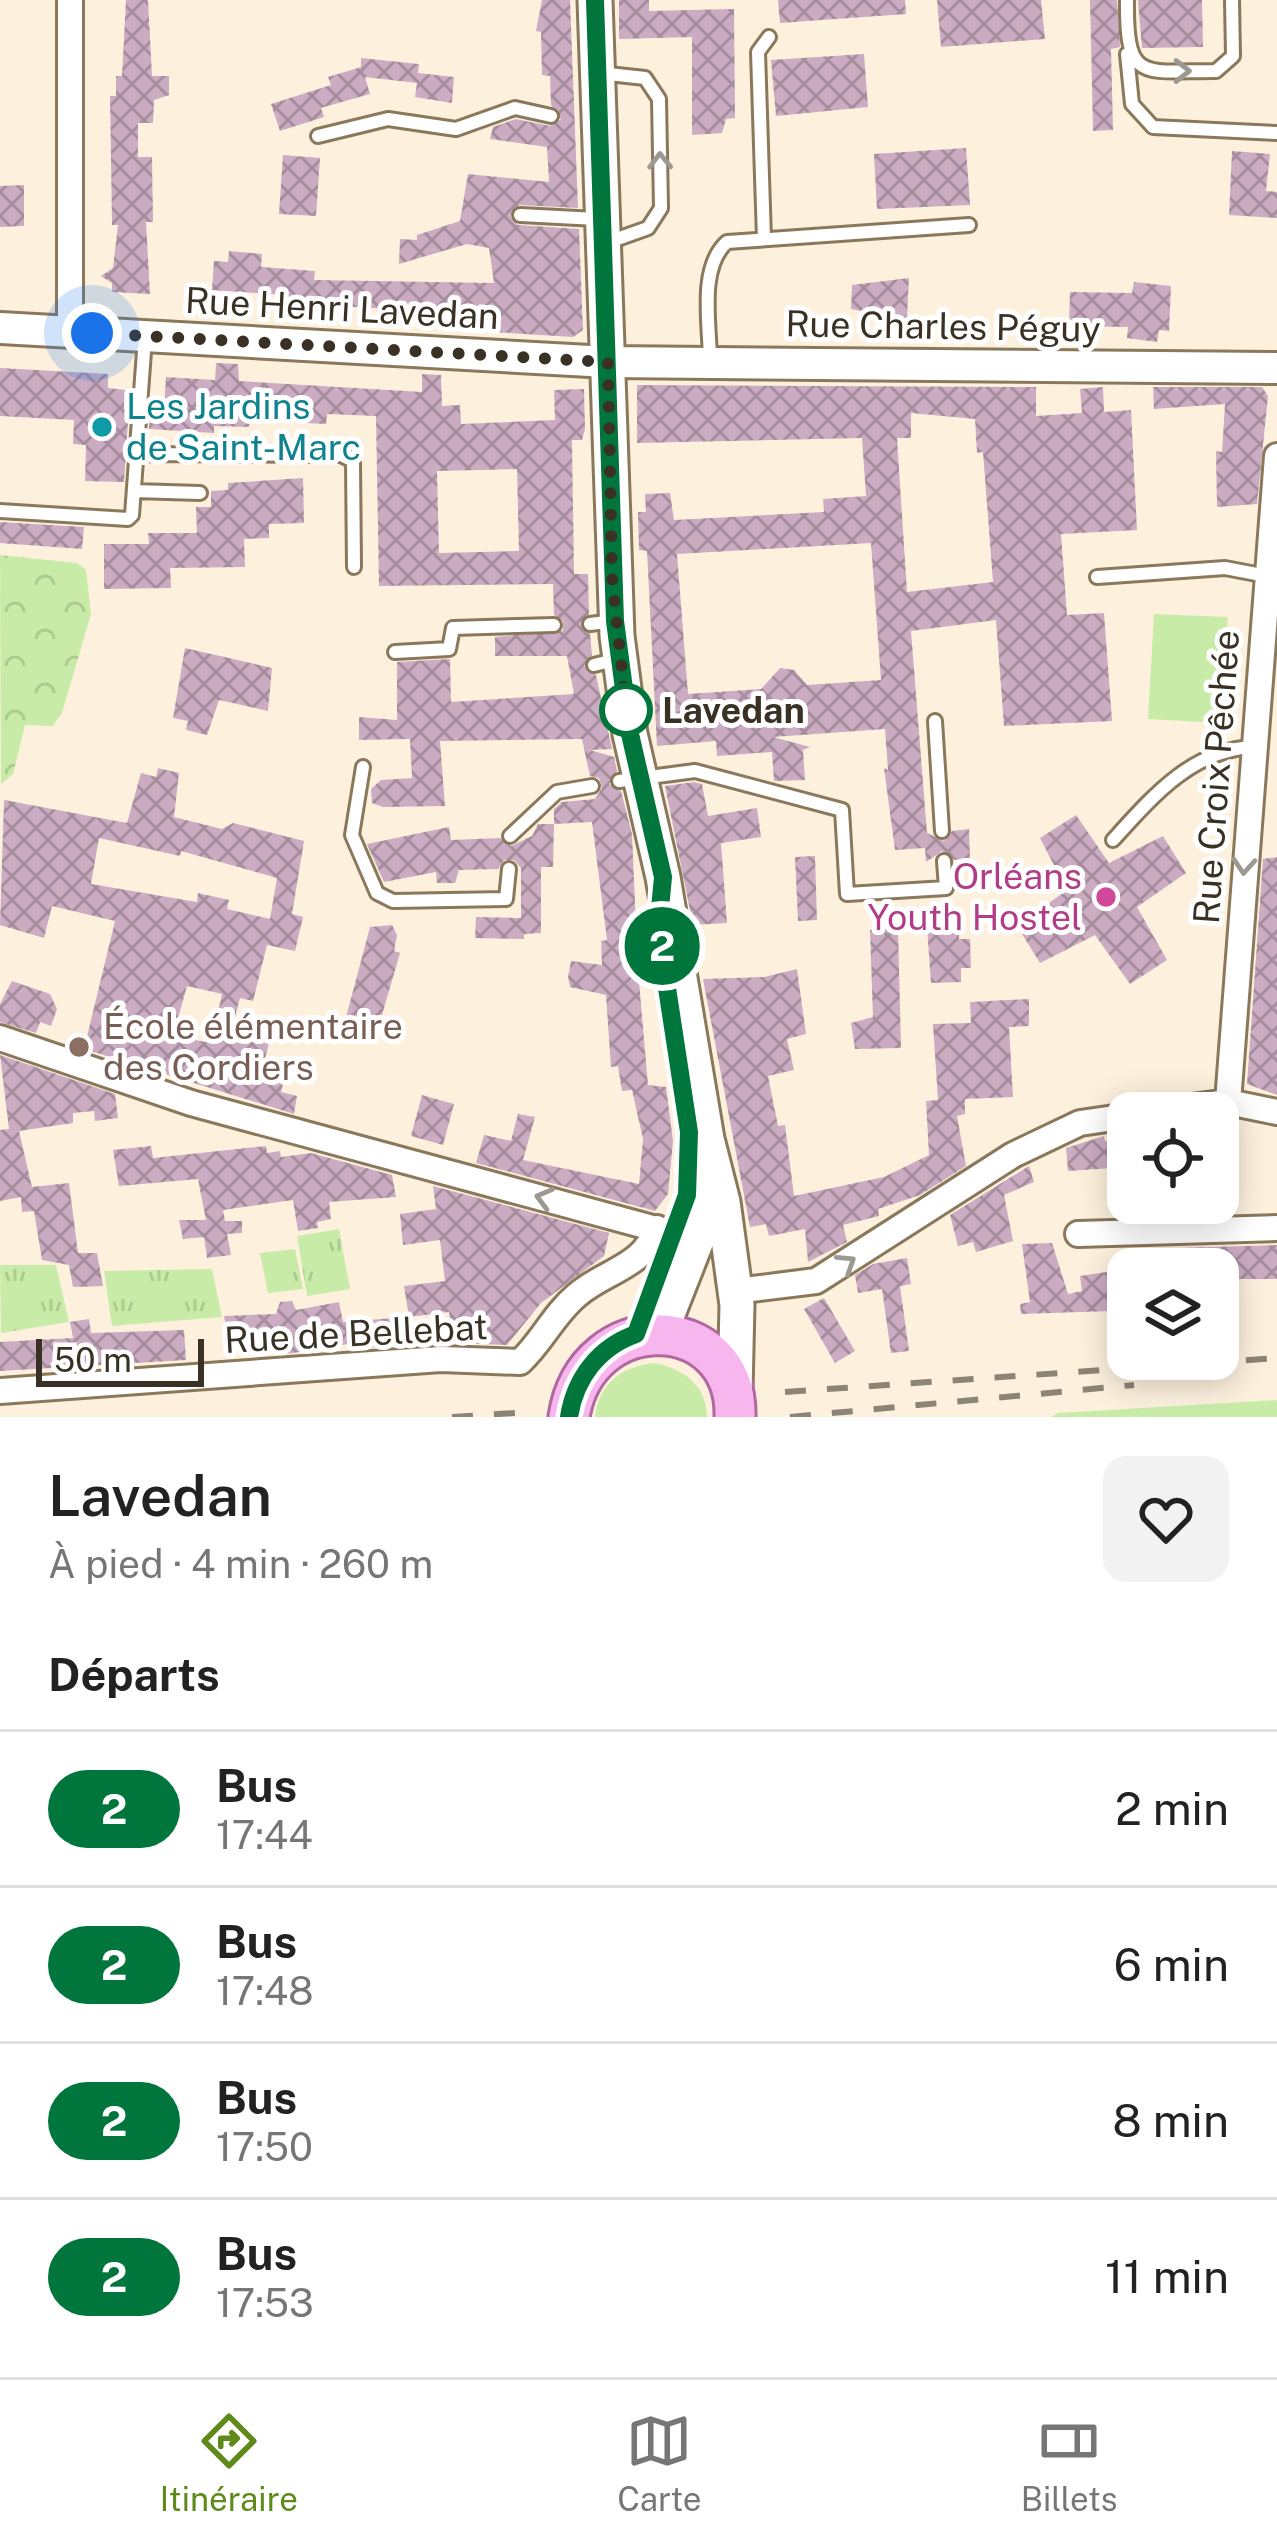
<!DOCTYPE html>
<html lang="fr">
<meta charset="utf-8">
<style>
:root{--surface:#fff;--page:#f2f2f2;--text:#222;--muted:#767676;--line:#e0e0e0;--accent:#5e8a19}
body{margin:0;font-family:"Public Sans",sans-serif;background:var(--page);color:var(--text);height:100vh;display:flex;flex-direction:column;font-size:45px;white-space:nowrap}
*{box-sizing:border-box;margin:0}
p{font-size:39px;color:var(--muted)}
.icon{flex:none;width:66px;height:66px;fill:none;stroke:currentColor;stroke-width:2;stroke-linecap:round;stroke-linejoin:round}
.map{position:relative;height:1417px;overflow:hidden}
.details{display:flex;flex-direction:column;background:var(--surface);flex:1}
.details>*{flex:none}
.badge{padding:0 24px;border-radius:39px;font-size:42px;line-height:78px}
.fabs{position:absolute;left:1107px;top:1092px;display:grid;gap:24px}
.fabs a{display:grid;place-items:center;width:132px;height:132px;border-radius:24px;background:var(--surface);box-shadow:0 6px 30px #0003;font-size:60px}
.scale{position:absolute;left:36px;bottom:30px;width:168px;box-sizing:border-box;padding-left:12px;border:6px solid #393124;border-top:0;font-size:33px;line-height:42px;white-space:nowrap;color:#393124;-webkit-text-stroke:9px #fff;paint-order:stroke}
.you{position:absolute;width:60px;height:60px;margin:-30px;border:9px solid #fff;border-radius:50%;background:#1a73e8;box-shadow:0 0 0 18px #1a73e833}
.map>.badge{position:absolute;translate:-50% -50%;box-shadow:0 0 0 6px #fff}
h2{padding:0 48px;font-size:45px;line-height:108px}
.round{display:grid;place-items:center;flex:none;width:126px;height:126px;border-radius:24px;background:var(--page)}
.head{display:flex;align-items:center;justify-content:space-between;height:204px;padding:0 48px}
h1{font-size:57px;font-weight:600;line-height:90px}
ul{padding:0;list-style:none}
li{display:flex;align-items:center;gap:36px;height:156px;padding:0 48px;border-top:3px solid var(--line)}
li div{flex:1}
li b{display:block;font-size:45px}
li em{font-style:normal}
li .badge{min-width:132px;font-weight:700;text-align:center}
.dock{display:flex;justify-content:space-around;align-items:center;height:168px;border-top:3px solid var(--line);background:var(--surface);font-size:33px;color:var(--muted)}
.dock a{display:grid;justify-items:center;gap:6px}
.dock .selected{color:var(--accent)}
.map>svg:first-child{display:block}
.grass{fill:url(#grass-tufts)}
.forest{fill:url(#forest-crowns)}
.park{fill:#c8eca8}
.building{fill:url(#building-cross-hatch);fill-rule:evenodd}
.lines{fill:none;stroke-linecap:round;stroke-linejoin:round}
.service-casing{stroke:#8a785b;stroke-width:18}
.minor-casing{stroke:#8a785b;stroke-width:30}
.tertiary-casing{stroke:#8a785b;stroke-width:36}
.secondary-casing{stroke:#8a785b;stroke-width:39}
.primary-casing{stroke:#b168a0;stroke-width:45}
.service{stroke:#fff;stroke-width:12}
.minor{stroke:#fff;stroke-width:24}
.tertiary{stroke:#fff;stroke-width:30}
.secondary{stroke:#fff;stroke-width:33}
.primary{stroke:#f7b6ee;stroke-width:39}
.rail{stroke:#8e8475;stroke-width:6;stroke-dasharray:21 21;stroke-linecap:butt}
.oneway{stroke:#9c9892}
.line-casing{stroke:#fff;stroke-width:27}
.line{stroke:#00763c;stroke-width:18}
.walk{stroke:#393124;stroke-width:12;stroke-dasharray:0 21.6}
.culture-dot{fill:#0f9aa8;stroke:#fff;stroke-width:4.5}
.stop-dot{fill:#fff;stroke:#00763c;stroke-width:6}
.hotel-dot{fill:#d1479c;stroke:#fff;stroke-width:4.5}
.education-dot{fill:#8d6e63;stroke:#fff;stroke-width:4.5}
.labels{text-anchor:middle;stroke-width:10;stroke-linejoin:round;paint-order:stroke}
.street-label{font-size:36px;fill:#393124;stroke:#fff}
.culture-label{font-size:36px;fill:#0d838f;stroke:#fff;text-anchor:start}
.stop-label{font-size:36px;font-weight:bold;fill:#393124;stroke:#fff;text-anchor:start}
.hotel-label{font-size:36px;fill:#b23c85;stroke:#fff;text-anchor:end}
.education-label{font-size:36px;fill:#785e54;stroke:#fff;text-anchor:start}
</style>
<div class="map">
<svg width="1277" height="1417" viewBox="0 0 1277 1417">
<defs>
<pattern id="grass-tufts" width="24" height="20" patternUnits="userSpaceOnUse" patternTransform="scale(3)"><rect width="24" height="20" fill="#c8eca8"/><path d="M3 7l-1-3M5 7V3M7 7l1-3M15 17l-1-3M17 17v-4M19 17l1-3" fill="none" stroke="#adcb90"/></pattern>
<pattern id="forest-crowns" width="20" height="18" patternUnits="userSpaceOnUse" patternTransform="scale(3)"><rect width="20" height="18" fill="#c8eca8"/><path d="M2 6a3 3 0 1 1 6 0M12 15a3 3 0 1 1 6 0" fill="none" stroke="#adcb90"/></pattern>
<pattern id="building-cross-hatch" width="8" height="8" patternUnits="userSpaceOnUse" patternTransform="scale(3)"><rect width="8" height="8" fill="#cbacc3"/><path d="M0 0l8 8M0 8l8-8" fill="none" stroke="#a68d9e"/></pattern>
</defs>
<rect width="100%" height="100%" fill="#fdf1de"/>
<path class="grass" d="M 339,1229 L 350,1289 L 307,1296 L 297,1236 Z
M 295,1249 L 303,1289 L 268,1293 L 260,1253 Z
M 0,1265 L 56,1265 L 69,1322 L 1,1333 Z
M 212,1269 L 222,1317 L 112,1326 L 104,1271 Z
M 1277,1400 L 1277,1417 L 1051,1417 L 1058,1413 Z"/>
<path class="forest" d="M 0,555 L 77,563 L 86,570 L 91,614 L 62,713 L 53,726 L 25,725 L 13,774 L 1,784 Z"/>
<path class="park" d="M 1154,614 L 1228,617 L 1220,723 L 1148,719 Z
M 655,1363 C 683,1369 707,1385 707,1417 L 595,1417 C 599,1383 622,1366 655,1363 Z"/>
<path class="building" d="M 126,0 L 148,0 L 152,76 L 169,76 L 169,95 L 154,100 L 153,123 L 138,123 L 138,157 L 152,157 L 153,222 L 146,222 L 150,294 L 112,292 L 112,283 L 101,276 L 113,268 L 118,225 L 112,225 L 110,96 L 116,96 L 116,76 L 122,76 Z
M 542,0 L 570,0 L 578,208 L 519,205 L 510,216 L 518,225 L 579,229 L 583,330 L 573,337 L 494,332 L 489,310 L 473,314 L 286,303 L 286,295 L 212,290 L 214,261 L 228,262 L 229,251 L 262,254 L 261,267 L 315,271 L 314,280 L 494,283 L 489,248 L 467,244 L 399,264 L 400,239 L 417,240 L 417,235 L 460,221 L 468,174 L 549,182 L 547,147 L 490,139 L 493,127 L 516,119 L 550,126 L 561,119 L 551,105 L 550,76 L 542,75 L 541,32 L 536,31 Z
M 619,0 L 649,0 L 649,11 L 734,9 L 735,118 L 726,119 L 722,133 L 692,135 L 692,37 L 619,39 Z
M 778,0 L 905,0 L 906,14 L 780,23 Z
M 937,0 L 1041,0 L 1045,39 L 941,47 Z
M 1090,0 L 1117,0 L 1120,47 L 1111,49 L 1113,130 L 1093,131 Z
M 1138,0 L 1202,0 L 1203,47 L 1142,48 Z
M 864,54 L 868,107 L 776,116 L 771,60 Z
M 361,58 L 419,64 L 418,73 L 454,77 L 452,103 L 415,97 L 417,83 L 365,77 L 370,94 L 321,108 L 324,117 L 280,131 L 271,104 L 331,85 L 328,77 L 361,67 Z
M 966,148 L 970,205 L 877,209 L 874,154 Z
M 1232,151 L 1270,154 L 1266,191 L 1277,192 L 1277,218 L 1229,215 Z
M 283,155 L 320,158 L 316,216 L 279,214 Z
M 24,185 L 24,226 L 0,227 L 0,186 Z
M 909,278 L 907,319 L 851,309 L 852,285 Z
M 1134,282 L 1171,286 L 1169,331 L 1159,330 L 1157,342 L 1127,338 L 1128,327 L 1069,326 L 1070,292 L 1132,293 Z
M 216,363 L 238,364 L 239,381 L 422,392 L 422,374 L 441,375 L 442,406 L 460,405 L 461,424 L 555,420 L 554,390 L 584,389 L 585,429 L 582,440 L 572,440 L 574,574 L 588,574 L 589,614 L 580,624 L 590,634 L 592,655 L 584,666 L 596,675 L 612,749 L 590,750 L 614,757 L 617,771 L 609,784 L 621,791 L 632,834 L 637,949 L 628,962 L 638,970 L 648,1085 L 666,1087 L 673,1141 L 668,1194 L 655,1211 L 476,1163 L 484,1135 L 511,1141 L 518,1114 L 535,1117 L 523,1160 L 639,1184 L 643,1139 L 632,1090 L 622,1091 L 618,1066 L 611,1067 L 606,995 L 570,987 L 568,977 L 571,961 L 602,965 L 601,941 L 607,940 L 592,822 L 554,824 L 554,809 L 562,802 L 595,799 L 602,788 L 599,778 L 590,776 L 582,739 L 440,741 L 445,806 L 383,807 L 372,803 L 371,789 L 381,780 L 412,778 L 410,739 L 359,740 L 359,717 L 397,720 L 397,662 L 450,659 L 451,702 L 574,694 L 567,656 L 495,656 L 495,637 L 563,631 L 563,621 L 554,615 L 553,584 L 379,586 L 376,416 L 327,414 L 326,424 L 250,420 L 249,427 L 214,426 L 214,433 L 149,429 L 150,408 L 164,410 L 166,377 L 215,380 ZM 517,469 L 519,551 L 439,553 L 437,471 Z
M 0,368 L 108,374 L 108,388 L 125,390 L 124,406 L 129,407 L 124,482 L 85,481 L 86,445 L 73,444 L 74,420 L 0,416 Z
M 637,385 L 1036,387 L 1036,416 L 1082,413 L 1080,389 L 1103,387 L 1104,412 L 1131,410 L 1137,530 L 1061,534 L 1067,615 L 1104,613 L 1112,721 L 1004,726 L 996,620 L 911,631 L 927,833 L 944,841 L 952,831 L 969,829 L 970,858 L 954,860 L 942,851 L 926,862 L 925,848 L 895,850 L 884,768 L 888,770 L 885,729 L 773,737 L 810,747 L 803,750 L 805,780 L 774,781 L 772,752 L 717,756 L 716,741 L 657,746 L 647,551 L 639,550 L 638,512 L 646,512 L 645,494 L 670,493 L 674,520 L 824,512 L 823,499 L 866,496 L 862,438 L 637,443 ZM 911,413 L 975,419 L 977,453 L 983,452 L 993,582 L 907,592 L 897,438 L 911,438 ZM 871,543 L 881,680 L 807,685 L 794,670 L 780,668 L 761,689 L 688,694 L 677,554 Z
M 1153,387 L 1262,387 L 1268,396 L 1257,504 L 1217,507 L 1216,451 L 1222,452 L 1225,404 L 1154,409 Z
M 303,478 L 304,523 L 269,524 L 269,538 L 244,539 L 245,567 L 170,568 L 171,588 L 104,589 L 104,544 L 149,544 L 148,533 L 197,533 L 196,507 L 211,507 L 211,491 L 228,490 L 228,483 Z
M 0,522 L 84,527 L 82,549 L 0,543 Z
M 185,648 L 272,668 L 268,711 L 219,700 L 207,735 L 186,730 L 188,721 L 173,718 Z
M 158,768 L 179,773 L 174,817 L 222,829 L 233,823 L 304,841 L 292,914 L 303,917 L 295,951 L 267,945 L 253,1001 L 240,998 L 230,1035 L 269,1043 L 265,1059 L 288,1065 L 281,1092 L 297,1096 L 294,1114 L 84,1049 L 115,921 L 52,906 L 44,938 L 0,925 L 4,800 L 127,823 L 141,773 L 156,777 ZM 99,838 L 180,856 L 181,851 L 277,878 L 270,919 L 227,909 L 229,900 L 198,893 L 197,902 L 91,884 ZM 187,986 L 222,994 L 211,1043 L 173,1036 Z
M 694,782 L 702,784 L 708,816 L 757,808 L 761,837 L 721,843 L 727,923 L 693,925 L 665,786 Z
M 1076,815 L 1109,863 L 1163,836 L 1186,873 L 1137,907 L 1167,960 L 1130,984 L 1095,935 L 1040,963 L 1017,926 L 1067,890 L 1040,838 Z
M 538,824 L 554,824 L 553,867 L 541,867 L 541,933 L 524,934 L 524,939 L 475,938 L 476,917 L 521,918 L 521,868 L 514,860 L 504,860 L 498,869 L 459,870 L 455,883 L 437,883 L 436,872 L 384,882 L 367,844 L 449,827 L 451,840 L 500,838 L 511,846 L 532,836 Z
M 815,856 L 817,920 L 798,921 L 795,857 Z
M 1277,857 L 1277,1095 L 1247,1084 L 1263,859 Z
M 392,925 L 397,935 L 394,951 L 400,953 L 377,1032 L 344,1025 L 370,927 Z
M 959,926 L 959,939 L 970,939 L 971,968 L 961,968 L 961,982 L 931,983 L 927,927 Z
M 898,928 L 901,1048 L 855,1049 L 851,1023 L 873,1017 L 870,930 Z
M 797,969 L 806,1034 L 787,1039 L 794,1070 L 768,1076 L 778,1126 L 785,1125 L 794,1196 L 884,1177 L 929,1155 L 926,1101 L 938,1100 L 933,1024 L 971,1023 L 970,1002 L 1029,999 L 1029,1026 L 1009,1027 L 1013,1097 L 965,1099 L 965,1114 L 957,1116 L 966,1166 L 920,1195 L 878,1209 L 879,1216 L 843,1225 L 847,1242 L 808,1262 L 805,1229 L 769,1236 L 766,1224 L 750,1227 L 703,979 L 764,977 Z
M 12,981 L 50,994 L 57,1009 L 51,1026 L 40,1022 L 36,1033 L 0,1022 L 0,1004 Z
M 0,1055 L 115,1094 L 118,1118 L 95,1121 L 94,1111 L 73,1113 L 73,1123 L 19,1131 L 32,1187 L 69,1183 L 78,1253 L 97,1253 L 103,1286 L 73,1287 L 69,1265 L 42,1260 L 34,1211 L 22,1212 L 21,1197 L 0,1201 L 0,1130 L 9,1129 Z
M 422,1095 L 454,1104 L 443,1145 L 411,1136 Z
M 1104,1136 L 1105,1141 L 1128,1137 L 1128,1167 L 1068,1171 L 1066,1148 Z
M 151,1146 L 153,1158 L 266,1146 L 267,1153 L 280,1151 L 281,1157 L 311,1153 L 392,1175 L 396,1197 L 329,1202 L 331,1219 L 317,1222 L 318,1228 L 298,1231 L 293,1200 L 223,1210 L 225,1221 L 242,1221 L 242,1233 L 227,1234 L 231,1255 L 207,1258 L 204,1237 L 183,1239 L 179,1220 L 206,1220 L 198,1179 L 119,1186 L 113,1150 Z
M 1029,1166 L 1034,1182 L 1004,1195 L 1013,1241 L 976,1252 L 973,1242 L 958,1246 L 950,1215 Z
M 433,1186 L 609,1233 L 604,1256 L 541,1303 L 507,1345 L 453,1343 L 449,1312 L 409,1317 L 404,1286 L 445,1281 L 440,1240 L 403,1245 L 400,1214 L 436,1209 Z
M 1052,1243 L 1068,1294 L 1082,1291 L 1080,1276 L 1126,1269 L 1126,1305 L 1111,1305 L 1111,1311 L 1021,1314 L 1020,1304 L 1030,1302 L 1022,1244 Z
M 1277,1245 L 1277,1279 L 1218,1279 L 1218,1269 L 1145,1269 L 1143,1249 Z
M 907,1258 L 911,1284 L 900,1286 L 909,1351 L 891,1353 L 882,1289 L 858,1293 L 855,1275 L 873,1264 Z
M 824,1298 L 855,1351 L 835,1363 L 804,1309 Z
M 292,1301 L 296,1310 L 339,1302 L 343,1322 L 394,1318 L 399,1346 L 361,1348 L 360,1342 L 287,1354 L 286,1349 L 265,1352 L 263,1342 L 230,1348 L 224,1316 L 276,1314 L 280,1302 Z
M 89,1319 L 91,1333 L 184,1330 L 186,1360 L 0,1371 L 0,1342 L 73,1338 L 70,1322 Z"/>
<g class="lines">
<defs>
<path id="service" d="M 1127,0 C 1126,83 1142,71 1216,71 L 1233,56 L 1232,0
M 1127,54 L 1132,104 L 1153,127 L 1277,133
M 599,73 L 645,78 L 659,99 L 661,208 L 648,228 L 606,243
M 318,136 L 388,119 L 456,129 L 515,108 L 551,116
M 520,215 L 597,219
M 764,239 L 758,52 L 769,37
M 710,362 C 710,325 698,268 727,242 L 969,225
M 136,454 L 341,455 L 353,461 L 354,567
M 134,491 L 200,493
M 0,511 L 128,519 L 132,515 L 145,338
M 1097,577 L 1225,568 L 1267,576
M 590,624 L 614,621
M 395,652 L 449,649 L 453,628 L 554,625
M 594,665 L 618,659
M 935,721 L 942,831
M 363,767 L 352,835 L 377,893 L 393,901 L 506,899 L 509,869
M 619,781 L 695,771 L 842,810 L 847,894 L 946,888 L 944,861
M 510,836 L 557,792 L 592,786
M 1113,840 C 1153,796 1192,750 1253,747
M 638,960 L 673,949
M 637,1332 L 687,1195 L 686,1110"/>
<path id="minor" d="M 70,332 L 70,0
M 0,1038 L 191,1103 L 697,1240
M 1228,1102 L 1277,456
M 1146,1113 L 1228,1102 L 1277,1112
M 1078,1234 L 1277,1228
M 736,1291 L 816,1281 L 1013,1155 L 1080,1123 L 1128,1116
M 0,1391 L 441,1359 L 520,1362 C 542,1342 553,1315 577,1295 C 606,1270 643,1268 657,1228"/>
<path id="tertiary" d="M 0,328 L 608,362 L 1277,368"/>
<path id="secondary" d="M 595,0 L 617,636 L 630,734 L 663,877 L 707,1139 L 723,1202 L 737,1305 L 735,1392
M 660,1334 L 697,1240 L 705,1171"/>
<path id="primary" d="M 569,1417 C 586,1305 738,1310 735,1417"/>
</defs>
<use href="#service" class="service-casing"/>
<use href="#minor" class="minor-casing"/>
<use href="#tertiary" class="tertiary-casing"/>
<use href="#secondary" class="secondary-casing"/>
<use href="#primary" class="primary-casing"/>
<use href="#service" class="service"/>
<use href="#minor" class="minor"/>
<use href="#tertiary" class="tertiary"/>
<use href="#secondary" class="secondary"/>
<use href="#primary" class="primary"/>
<path class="rail" d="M 785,1392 L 1277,1358
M 452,1417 L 515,1413
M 790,1417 L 1134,1385"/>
</g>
<defs><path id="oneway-chevron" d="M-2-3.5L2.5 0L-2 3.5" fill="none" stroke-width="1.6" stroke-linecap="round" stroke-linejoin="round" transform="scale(3)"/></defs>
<g class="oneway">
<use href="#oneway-chevron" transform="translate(1182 71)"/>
<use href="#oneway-chevron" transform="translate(660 161) rotate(-91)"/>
<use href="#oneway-chevron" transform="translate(1244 866) rotate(94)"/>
<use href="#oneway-chevron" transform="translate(544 1198) rotate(-165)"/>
<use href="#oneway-chevron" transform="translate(847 1263) rotate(-33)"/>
</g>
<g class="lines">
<defs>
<path id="line" d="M 569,1417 C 575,1378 599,1347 636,1334 L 687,1195 L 689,1132 L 658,929 L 663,877 L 630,734 L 615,621 L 595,0"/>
</defs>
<use href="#line" class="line-casing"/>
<use href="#line" class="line"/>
<path class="walk" d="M 92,333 L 608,362 L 612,577 L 626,710"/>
</g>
<circle class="culture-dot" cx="102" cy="427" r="12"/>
<circle class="stop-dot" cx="626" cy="710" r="24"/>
<circle class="hotel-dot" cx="1106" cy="897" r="12"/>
<circle class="education-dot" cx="79" cy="1047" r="12"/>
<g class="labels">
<g class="street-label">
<text transform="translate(342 308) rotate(3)" y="13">Rue Henri Lavedan</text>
<text transform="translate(943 326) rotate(1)" y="13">Rue Charles Péguy</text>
<text transform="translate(1216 777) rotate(-86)" y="13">Rue Croix Pêchée</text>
<text transform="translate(356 1333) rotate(-3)" y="13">Rue de Bellebat</text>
</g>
<g class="culture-label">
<text x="126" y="419">Les Jardins<tspan x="126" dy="41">de Saint-Marc</tspan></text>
</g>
<g class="stop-label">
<text x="662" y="723">Lavedan</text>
</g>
<g class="hotel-label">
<text x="1082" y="889">Orléans<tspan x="1082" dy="41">Youth Hostel</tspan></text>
</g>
<g class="education-label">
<text x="103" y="1039">École élémentaire<tspan x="103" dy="41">des Cordiers</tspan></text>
</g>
</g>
</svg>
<div class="fabs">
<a><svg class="icon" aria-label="locate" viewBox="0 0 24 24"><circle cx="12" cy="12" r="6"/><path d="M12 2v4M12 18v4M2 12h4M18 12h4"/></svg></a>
<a><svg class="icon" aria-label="layers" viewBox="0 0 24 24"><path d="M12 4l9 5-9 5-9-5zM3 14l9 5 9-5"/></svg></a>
</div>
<div class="scale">50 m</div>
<div class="you" style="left:92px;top:333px"></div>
<b class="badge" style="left:662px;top:946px;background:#00763c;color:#fff">2</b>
</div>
<section class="details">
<div class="head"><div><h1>Lavedan</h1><p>À pied · 4 min · 260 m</p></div><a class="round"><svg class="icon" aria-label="heart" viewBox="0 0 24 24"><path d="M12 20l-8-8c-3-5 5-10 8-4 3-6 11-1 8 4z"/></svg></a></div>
<h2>Départs</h2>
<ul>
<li><span class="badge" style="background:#00763c;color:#fff">2</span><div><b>Bus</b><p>17:44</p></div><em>2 min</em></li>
<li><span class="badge" style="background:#00763c;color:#fff">2</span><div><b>Bus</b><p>17:48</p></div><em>6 min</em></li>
<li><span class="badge" style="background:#00763c;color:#fff">2</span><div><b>Bus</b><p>17:50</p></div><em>8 min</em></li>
<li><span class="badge" style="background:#00763c;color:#fff">2</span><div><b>Bus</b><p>17:53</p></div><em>11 min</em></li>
</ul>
</section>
<nav class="dock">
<a class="selected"><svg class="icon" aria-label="directions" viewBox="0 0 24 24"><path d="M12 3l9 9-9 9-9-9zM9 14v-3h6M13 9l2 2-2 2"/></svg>Itinéraire</a>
<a><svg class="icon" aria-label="map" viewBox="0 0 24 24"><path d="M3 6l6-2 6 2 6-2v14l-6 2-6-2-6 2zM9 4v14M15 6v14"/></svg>Carte</a>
<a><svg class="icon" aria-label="tickets" viewBox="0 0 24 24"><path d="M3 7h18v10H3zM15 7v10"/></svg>Billets</a>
</nav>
